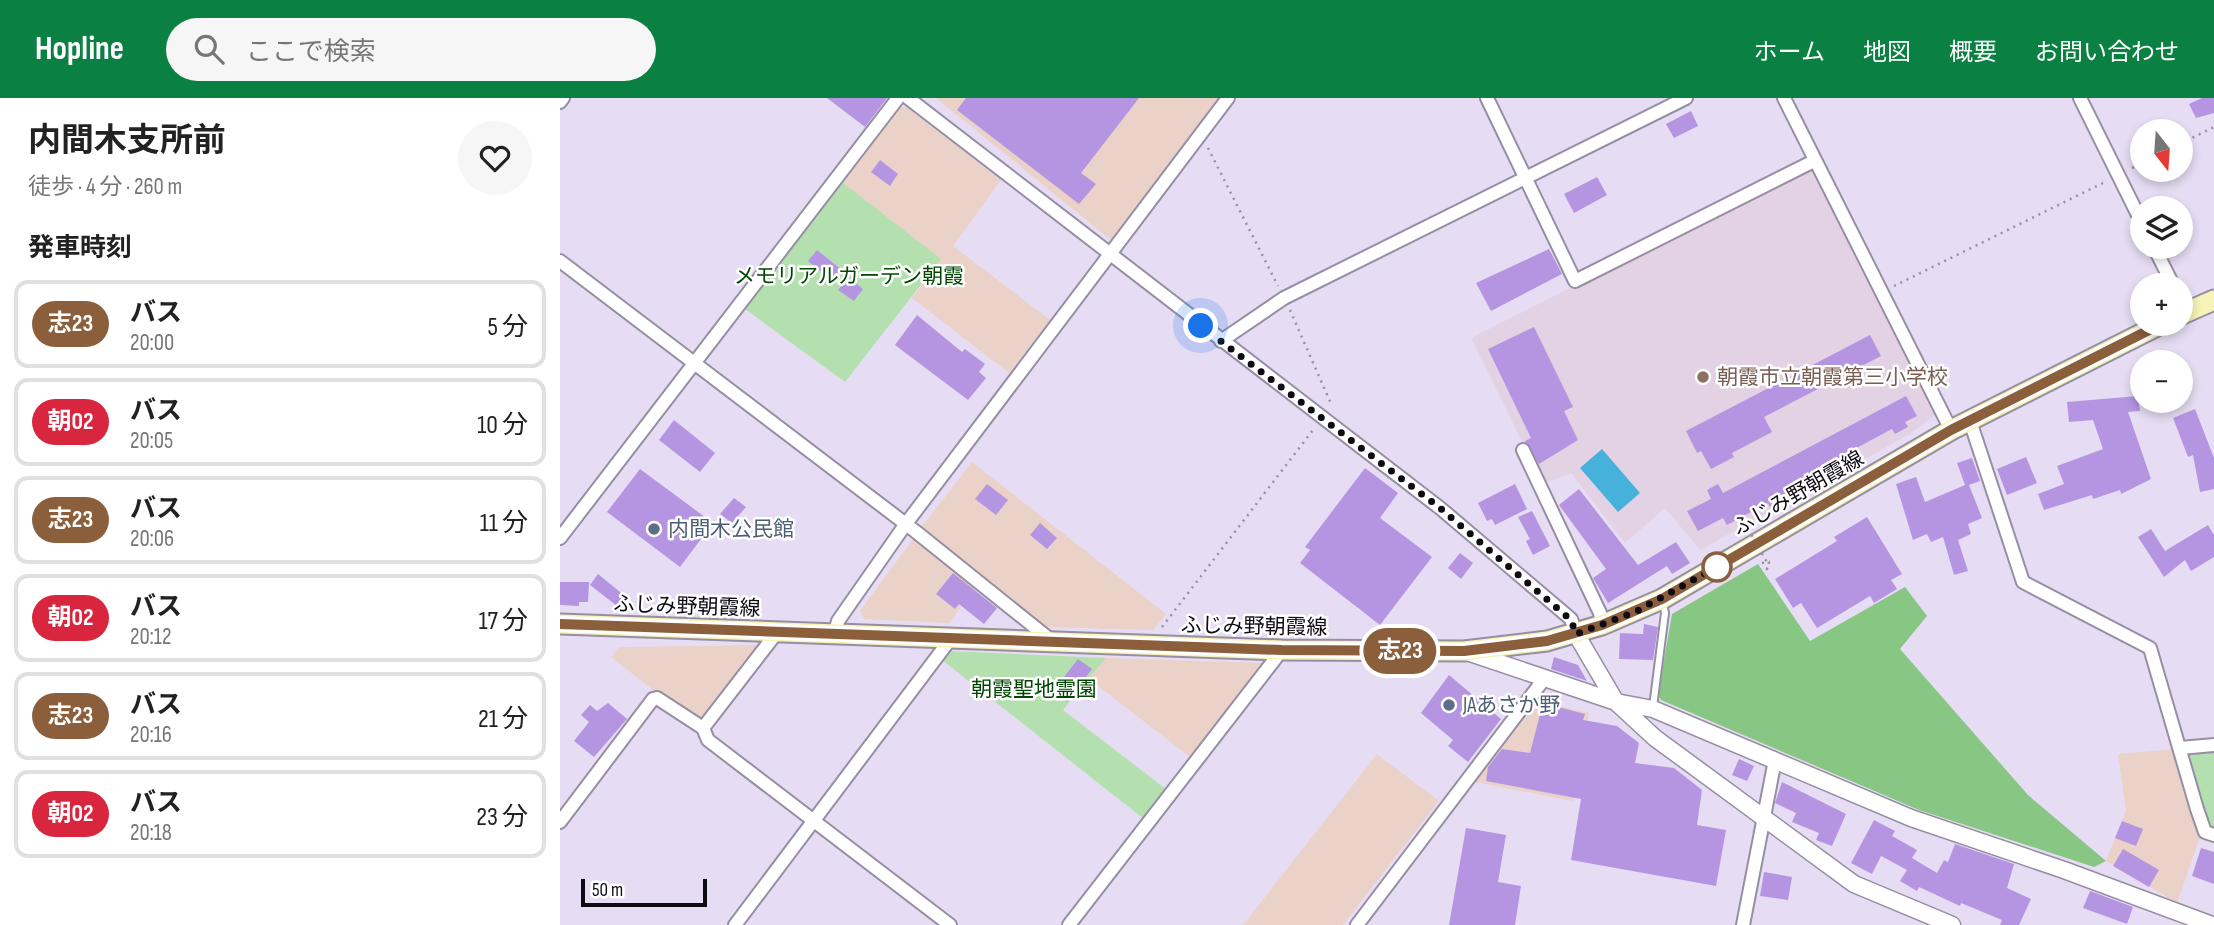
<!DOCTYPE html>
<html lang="ja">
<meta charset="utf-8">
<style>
:root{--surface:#fff;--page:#f6f6f6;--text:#222;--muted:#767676;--line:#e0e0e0;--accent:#0b8043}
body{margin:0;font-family:"Sofia Sans Condensed","Noto Sans JP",sans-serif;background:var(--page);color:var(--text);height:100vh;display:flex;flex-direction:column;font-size:26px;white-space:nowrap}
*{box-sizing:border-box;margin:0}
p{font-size:23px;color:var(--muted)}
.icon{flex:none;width:38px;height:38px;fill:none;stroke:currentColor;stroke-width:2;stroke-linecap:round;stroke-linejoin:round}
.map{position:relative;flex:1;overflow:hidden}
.side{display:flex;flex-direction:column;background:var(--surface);width:560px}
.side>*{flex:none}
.badge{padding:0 14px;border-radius:23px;font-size:24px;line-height:46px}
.needle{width:46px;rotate:163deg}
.buttons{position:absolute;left:1570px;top:21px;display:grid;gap:14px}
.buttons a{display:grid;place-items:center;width:63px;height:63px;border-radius:50%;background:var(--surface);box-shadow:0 4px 10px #0003;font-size:35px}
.scale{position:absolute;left:21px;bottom:18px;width:126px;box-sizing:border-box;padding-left:7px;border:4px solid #0e0b13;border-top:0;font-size:19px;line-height:24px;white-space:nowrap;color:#0e0b13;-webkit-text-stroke:5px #fff;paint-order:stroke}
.you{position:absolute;width:35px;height:35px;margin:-18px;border:5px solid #fff;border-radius:50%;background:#1a73e8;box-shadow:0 0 0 10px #1a73e833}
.map>.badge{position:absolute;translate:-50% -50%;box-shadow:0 0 0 4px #fff}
h2{padding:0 28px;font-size:26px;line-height:63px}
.round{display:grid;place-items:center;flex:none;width:74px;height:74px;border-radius:37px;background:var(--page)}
.summary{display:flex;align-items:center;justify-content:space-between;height:119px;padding:0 28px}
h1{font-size:33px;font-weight:700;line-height:52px}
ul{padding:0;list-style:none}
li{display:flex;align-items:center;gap:21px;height:88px;margin:0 14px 10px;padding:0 14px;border:4px solid var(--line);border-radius:14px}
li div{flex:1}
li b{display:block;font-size:26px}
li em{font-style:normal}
li .badge{min-width:77px;font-weight:700;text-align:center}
header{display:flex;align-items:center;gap:42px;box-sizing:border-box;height:98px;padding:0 35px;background:var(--accent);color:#fff}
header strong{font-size:33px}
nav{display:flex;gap:38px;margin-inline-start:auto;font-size:24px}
.search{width:490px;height:63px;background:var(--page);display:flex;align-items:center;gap:18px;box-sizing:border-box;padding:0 24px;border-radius:38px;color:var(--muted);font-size:26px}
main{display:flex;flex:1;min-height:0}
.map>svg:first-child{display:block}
.industrial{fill:#ead2c8}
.education{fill:#e3d2e3}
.green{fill:#b4e0b0}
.forest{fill:#88c783}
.water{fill:#46b2dc}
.building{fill:#b595e2}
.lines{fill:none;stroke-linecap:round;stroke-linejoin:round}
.service-casing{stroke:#968ea3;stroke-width:10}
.minor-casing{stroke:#968ea3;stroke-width:16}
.tertiary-casing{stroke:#968ea3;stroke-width:19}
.secondary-casing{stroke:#968ea3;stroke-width:23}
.path{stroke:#9791a2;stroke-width:2.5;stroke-dasharray:2 5;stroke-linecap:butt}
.service{stroke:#fff;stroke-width:6}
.minor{stroke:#fff;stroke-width:12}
.tertiary{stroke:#fff;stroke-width:16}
.secondary{stroke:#f7f2b6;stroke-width:19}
.path-bridge{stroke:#9791a2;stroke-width:2.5;stroke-dasharray:2 5;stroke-linecap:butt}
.line-casing{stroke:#fff;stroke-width:16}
.line{stroke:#8b5e3c;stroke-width:10}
.walk{stroke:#0e0b13;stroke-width:7;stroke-dasharray:0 12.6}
.education-dot{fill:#8d6e63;stroke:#fff;stroke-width:2.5}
.service-dot{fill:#5c6f8a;stroke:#fff;stroke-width:2.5}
.stop-dot{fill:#fff;stroke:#8b5e3c;stroke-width:3.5}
.labels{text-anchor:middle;stroke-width:5;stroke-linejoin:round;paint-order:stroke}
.park-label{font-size:21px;fill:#014702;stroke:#fff}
.education-label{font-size:21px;fill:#785e54;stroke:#fff;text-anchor:start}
.street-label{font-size:21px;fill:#0e0b13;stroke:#fff}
.service-label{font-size:21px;fill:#4e5e75;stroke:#fff;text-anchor:start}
</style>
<header>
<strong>Hopline</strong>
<div class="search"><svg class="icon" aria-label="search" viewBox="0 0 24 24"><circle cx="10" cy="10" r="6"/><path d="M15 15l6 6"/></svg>ここで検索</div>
<nav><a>ホーム</a><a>地図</a><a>概要</a><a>お問い合わせ</a></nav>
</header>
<main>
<section class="side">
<div class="summary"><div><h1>内間木支所前</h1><p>徒歩 · 4 分 · 260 m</p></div><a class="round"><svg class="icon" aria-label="heart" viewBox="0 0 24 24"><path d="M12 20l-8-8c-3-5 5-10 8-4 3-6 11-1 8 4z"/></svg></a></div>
<h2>発車時刻</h2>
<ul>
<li><span class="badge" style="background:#8b5e3c;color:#fff">志23</span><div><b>バス</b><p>20:00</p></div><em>5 分</em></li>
<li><span class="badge" style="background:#d7263d;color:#fff">朝02</span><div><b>バス</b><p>20:05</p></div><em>10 分</em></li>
<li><span class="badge" style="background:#8b5e3c;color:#fff">志23</span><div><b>バス</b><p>20:06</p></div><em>11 分</em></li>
<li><span class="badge" style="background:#d7263d;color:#fff">朝02</span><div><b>バス</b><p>20:12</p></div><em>17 分</em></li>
<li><span class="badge" style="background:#8b5e3c;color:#fff">志23</span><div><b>バス</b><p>20:16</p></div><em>21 分</em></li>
<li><span class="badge" style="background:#d7263d;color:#fff">朝02</span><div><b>バス</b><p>20:18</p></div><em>23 分</em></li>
</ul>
</section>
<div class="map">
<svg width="1654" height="827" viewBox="0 0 1654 827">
<rect width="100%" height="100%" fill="#e6ddf4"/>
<path class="industrial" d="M 376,0 L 660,0 L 551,142 Z
M 346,9 L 441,82 L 393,148 L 490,222 L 449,275 L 352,200 L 380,162 L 282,84 L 339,10 Z
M 412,364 L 606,516 L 593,532 L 487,529 L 360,431 Z
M 353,441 L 415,490 L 389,525 L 304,521 L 300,513 Z
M 200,547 L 141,623 L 93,592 L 51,559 L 59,549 Z
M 546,560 L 703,565 L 630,659 L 529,581 Z
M 979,603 L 1029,615 L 1013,703 L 915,684 Z
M 1615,651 L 1640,739 L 1617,805 L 1546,763 L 1566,713 L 1558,656 Z
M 817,656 L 879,703 L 783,827 L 683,827 Z"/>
<path class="education" d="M 1251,69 L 1375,317 L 1350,336 L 1140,452 L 1105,410 L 1065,445 L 1011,375 L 983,386 L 911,240 Z"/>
<path class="green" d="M 282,84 L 381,161 L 285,284 L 185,211 Z
M 389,553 L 546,560 L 503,612 L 606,691 L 584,721 L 382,562 Z
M 1654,649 L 1654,733 L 1648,731 L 1628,658 L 1634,651 Z"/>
<path class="forest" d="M 1198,466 L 1250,543 L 1345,489 L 1367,518 L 1340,551 L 1468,697 L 1546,763 L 1534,769 L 1359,712 L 1101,602 L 1098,597 L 1112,516 Z"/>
<path class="water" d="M 1042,351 L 1080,395 L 1058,414 L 1020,370 Z"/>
<path class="building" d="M 267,0 L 327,0 L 305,29 Z
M 406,0 L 579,0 L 521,75 L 536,86 L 519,106 L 397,12 Z
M 1642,0 L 1654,0 L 1654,15 L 1636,20 L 1629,6 Z
M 1131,13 L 1138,28 L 1114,40 L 1106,26 Z
M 320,62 L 338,76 L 330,88 L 311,74 Z
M 1037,79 L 1047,97 L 1014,115 L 1004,96 Z
M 989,151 L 1002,176 L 931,213 L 916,185 Z
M 257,152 L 282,172 L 273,183 L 248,163 Z
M 288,179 L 303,191 L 294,203 L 278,192 Z
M 357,217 L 402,254 L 405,251 L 425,266 L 419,274 L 426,280 L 408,302 L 335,247 Z
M 974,229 L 1013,309 L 1004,313 L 1018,342 L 979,366 L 965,343 L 971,340 L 928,251 Z
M 1310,237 L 1321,258 L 1204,319 L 1212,334 L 1172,355 L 1174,359 L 1151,371 L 1141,353 L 1137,355 L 1126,333 Z
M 1346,298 L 1357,318 L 1345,324 L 1348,329 L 1335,336 L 1332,331 L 1287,355 L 1292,363 L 1266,377 L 1265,373 L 1226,394 L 1229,399 L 1210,409 L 1208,405 L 1167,427 L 1163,420 L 1138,433 L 1127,413 L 1151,401 L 1147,392 L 1158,386 L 1163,395 Z
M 1578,298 L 1580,313 L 1568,314 L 1591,381 L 1561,396 L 1560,392 L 1533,401 L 1532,397 L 1484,412 L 1478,396 L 1504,386 L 1497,368 L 1543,351 L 1533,322 L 1509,324 L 1507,304 Z
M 1635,311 L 1654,360 L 1654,391 L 1640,394 L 1633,357 L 1628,359 L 1613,320 Z
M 114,322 L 155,355 L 140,374 L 99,342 Z
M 1466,359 L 1477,385 L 1447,397 L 1437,371 Z
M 1412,360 L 1420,383 L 1409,387 L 1422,420 L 1408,426 L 1411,436 L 1398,442 L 1408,473 L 1394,477 L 1383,439 L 1371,444 L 1367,436 L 1353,442 L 1336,386 L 1356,379 L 1365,404 L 1405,387 L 1397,365 Z
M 805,370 L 838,395 L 820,420 L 872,459 L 820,527 L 740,465 L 750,452 L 745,449 Z
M 80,371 L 153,425 L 120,469 L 47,414 Z
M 427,386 L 448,402 L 436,417 L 415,401 Z
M 955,386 L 967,411 L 935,427 L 932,421 L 927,423 L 918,405 Z
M 1019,391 L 1078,467 L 1116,444 L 1130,465 L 1112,476 L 1107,468 L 1048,505 L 1033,480 L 1046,471 L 999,407 Z
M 174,400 L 186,409 L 172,425 L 160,416 Z
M 972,413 L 990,448 L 973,457 L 966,443 L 970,441 L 958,419 Z
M 1307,419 L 1342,476 L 1331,482 L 1337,491 L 1314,505 L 1310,498 L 1257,530 L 1241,505 L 1233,510 L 1215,481 L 1277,443 L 1274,439 Z
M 480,425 L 497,440 L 487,451 L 470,437 Z
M 1648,427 L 1654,437 L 1654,459 L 1631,473 L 1625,462 L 1604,479 L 1578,439 L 1591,431 L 1605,453 Z
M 900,455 L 913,465 L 901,481 L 888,470 Z
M 393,475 L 437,510 L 424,526 L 399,506 L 395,511 L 376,496 Z
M 38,476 L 65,498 L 57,508 L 30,487 Z
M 0,484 L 29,484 L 28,504 L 19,504 L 19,508 L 0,507 Z
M 1084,526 L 1098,529 L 1093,562 L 1059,561 L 1060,535 L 1083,536 Z
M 994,559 L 1018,567 L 1027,583 L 991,571 Z
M 518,561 L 532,571 L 507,604 L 493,593 Z
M 889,577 L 941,621 L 908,664 L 888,648 L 893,642 L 861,615 Z
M 48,605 L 67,621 L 34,659 L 14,643 L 29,624 L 21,617 L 30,607 L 37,613 Z
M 983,605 L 1025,616 L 1023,622 L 1057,628 L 1079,645 L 1075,665 L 1114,670 L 1142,692 L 1137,727 L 1166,732 L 1156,788 L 1011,762 L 1021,701 L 926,683 L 928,669 L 942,651 L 970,655 Z
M 1179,661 L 1194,668 L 1187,683 L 1172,677 Z
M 1222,684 L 1286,716 L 1272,748 L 1256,742 L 1259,735 L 1232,724 L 1236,715 L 1215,705 Z
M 1314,722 L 1335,733 L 1332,738 L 1357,752 L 1352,760 L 1377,775 L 1384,762 L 1388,764 L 1395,746 L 1454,766 L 1447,790 L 1471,801 L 1459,827 L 1440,827 L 1442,822 L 1401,805 L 1400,808 L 1359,789 L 1357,793 L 1340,783 L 1347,772 L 1321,758 L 1312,776 L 1291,765 Z
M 1562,723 L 1583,731 L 1576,748 L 1555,740 Z
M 906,730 L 946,737 L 938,784 L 961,788 L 955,827 L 889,827 Z
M 1641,750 L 1654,754 L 1654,786 L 1632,778 Z
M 1563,751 L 1599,772 L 1589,789 L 1553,768 Z
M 1204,774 L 1232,779 L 1228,802 L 1200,798 Z
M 1530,793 L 1573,809 L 1567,826 L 1523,810 Z"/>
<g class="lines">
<defs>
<path id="service" d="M 1093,609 L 1105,515 L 1103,505"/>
<path id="minor" d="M 348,0 L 880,410 L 1011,521 L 1016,536
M 927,0 L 1015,183 L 1254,63
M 1224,0 L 1391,332
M 1520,0 L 1582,125
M 0,4 L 3,0
M 1594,149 L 1613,187
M 0,163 L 355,433 L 492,543
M 661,243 L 724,200 L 1126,0
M 1410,323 L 1463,484 L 1590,550 L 1637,711 L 1645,734 L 1654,737
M 963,352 L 1040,515 L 1042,527
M 0,440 L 338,0
M 275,534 L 278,523 L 345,427 L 668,0
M 143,630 L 148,642 L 390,827
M 1620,650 L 1654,647
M 0,724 L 93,601 L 97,600 L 143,630 L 218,533
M 175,827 L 392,539
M 509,827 L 722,552
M 797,827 L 984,581
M 1183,827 L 1215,662"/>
<path id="tertiary" d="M 1016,536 L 1056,604 L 1095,640 L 1294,786 L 1392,827
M 904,553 L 1056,604 L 1093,611 L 1351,720 L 1504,772 L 1652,827"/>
<path id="secondary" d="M 1620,217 L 1654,202
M 0,526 L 722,552 L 904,553 L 987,543 L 1042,527 L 1102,501 L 1391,332 L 1601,226"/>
</defs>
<use href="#service" class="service-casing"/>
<use href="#minor" class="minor-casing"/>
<use href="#tertiary" class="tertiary-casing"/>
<use href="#secondary" class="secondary-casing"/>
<path class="path" d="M 1620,46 L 1654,29
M 648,50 L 718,188
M 1572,70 L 1582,66
M 1334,188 L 1545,84
M 730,212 L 772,308
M 1202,465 L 1209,464 L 1207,471 L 1208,466
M 602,529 L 753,332"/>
<use href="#service" class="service"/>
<use href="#minor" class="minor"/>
<use href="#tertiary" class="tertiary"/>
<use href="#secondary" class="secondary"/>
<path class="path-bridge" d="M 1188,431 L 1208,466"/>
</g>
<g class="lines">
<defs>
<path id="line" d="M 0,526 L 722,552 L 904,553 L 987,543 L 1042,527 L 1102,501 L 1391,332 L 1601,226"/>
</defs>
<use href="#line" class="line-casing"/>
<use href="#line" class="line"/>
<path class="walk" d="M 641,228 L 880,410 L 1011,522 L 1016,536 L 1075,514 L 1157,469"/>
</g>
<circle class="education-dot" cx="1143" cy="279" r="7"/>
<g class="service-dot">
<circle cx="94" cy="431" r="7"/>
<circle cx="889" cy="607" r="7"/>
</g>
<circle class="stop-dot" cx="1157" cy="469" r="14"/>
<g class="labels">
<g class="park-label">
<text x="289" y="185">メモリアルガーデン朝霞</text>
<text x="474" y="598">朝霞聖地霊園</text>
</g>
<g class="education-label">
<text x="1157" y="286">朝霞市立朝霞第三小学校</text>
</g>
<g class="street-label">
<text transform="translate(1238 395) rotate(-30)" y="7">ふじみ野朝霞線</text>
<text transform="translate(127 508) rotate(2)" y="7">ふじみ野朝霞線</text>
<text transform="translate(694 528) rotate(1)" y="7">ふじみ野朝霞線</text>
</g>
<g class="service-label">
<text x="108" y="438">内間木公民館</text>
<text x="903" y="614">JAあさか野</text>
</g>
</g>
</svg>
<div class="buttons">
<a><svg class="needle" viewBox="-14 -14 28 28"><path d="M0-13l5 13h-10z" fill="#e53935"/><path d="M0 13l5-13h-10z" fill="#767676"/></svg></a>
<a><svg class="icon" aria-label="layers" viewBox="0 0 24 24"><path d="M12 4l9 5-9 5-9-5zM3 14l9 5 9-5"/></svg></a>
<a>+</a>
<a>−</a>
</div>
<div class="scale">50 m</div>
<div class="you" style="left:641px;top:228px"></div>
<b class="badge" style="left:840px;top:553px;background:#8b5e3c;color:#fff">志23</b>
</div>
</main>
